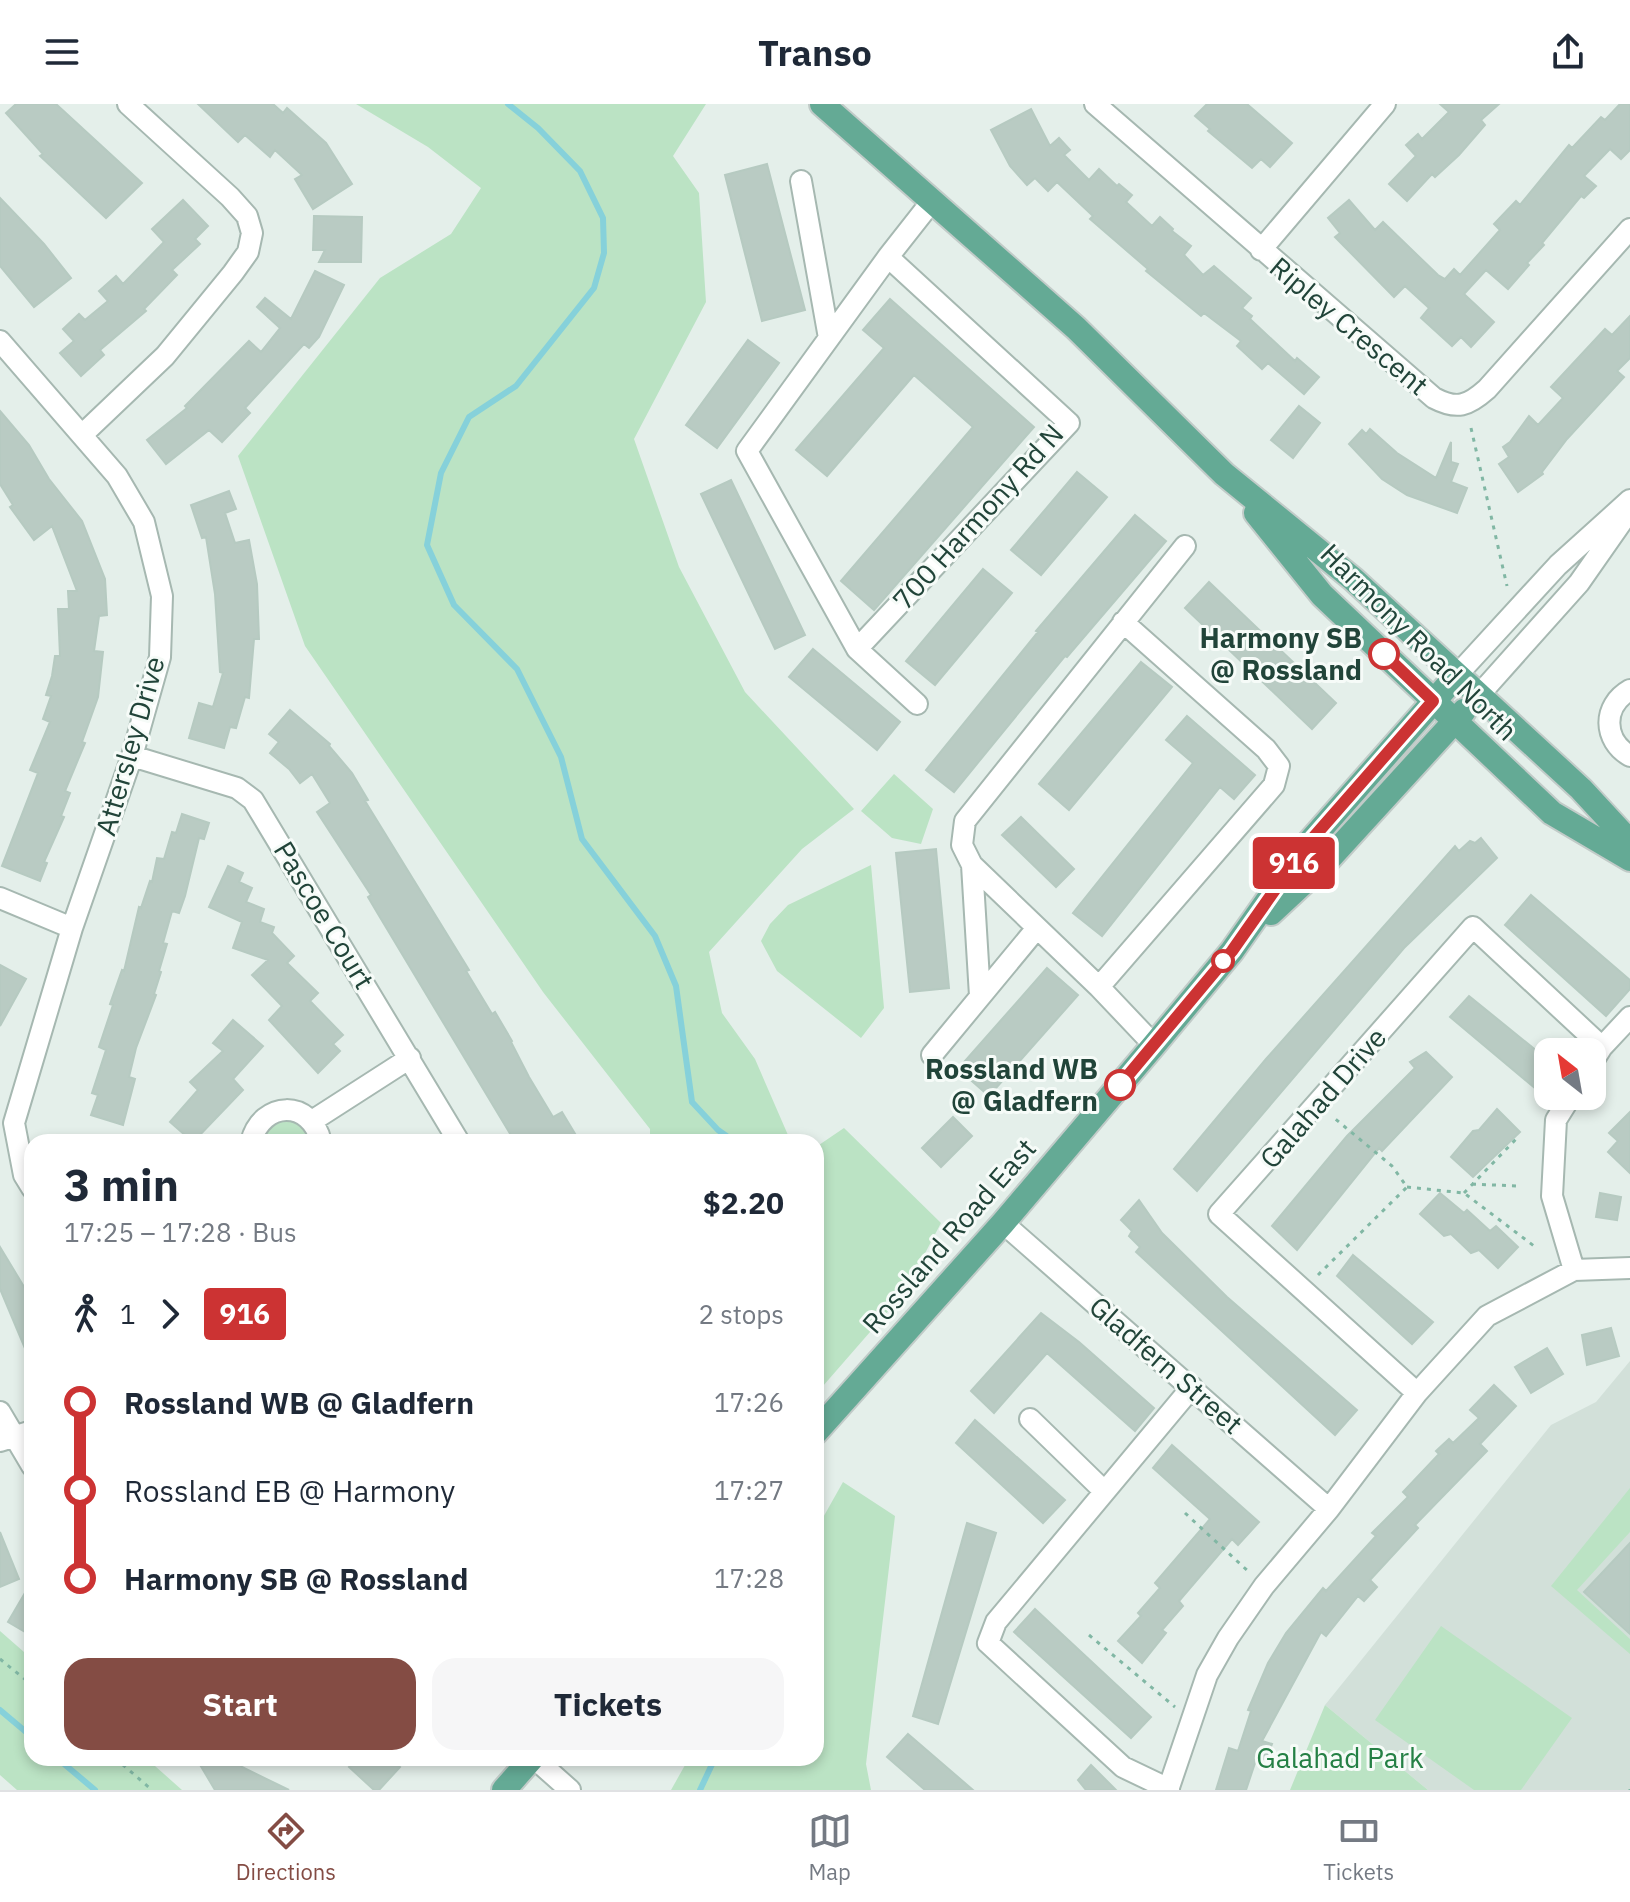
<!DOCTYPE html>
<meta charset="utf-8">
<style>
:root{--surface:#fff;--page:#f6f6f7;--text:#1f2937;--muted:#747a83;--line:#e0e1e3;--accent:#844c44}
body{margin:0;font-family:"IBM Plex Sans",sans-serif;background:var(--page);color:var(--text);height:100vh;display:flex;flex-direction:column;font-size:30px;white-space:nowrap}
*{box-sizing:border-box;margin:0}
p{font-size:26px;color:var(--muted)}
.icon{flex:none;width:44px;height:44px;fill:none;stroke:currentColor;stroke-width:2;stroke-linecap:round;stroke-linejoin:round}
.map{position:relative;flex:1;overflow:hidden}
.drawer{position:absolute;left:24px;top:1030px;width:800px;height:632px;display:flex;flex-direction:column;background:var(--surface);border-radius:24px;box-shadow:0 4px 12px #0003}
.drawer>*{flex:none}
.badge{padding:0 16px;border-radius:6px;font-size:28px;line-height:52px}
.needle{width:52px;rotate:329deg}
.buttons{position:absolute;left:1534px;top:934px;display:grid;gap:16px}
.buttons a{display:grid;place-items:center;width:72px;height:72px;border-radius:16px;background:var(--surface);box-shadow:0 4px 12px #0003;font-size:40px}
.map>.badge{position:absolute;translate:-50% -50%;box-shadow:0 0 0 4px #fff}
.legs{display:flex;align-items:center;gap:12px;height:88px;padding:0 40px;font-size:26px}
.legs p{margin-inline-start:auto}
.headline{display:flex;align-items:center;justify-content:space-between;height:136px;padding:0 40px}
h1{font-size:44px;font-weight:800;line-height:60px}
.primary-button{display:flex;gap:16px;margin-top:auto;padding:16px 40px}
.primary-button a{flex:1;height:92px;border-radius:24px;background:var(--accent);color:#fff;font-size:32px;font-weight:800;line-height:92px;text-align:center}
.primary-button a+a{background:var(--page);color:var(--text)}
ul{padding:0 40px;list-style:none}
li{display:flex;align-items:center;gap:28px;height:88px;font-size:30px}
li i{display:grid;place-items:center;width:12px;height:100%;margin:0 10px;background:currentColor}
li i::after{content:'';width:20px;height:20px;margin:-10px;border:6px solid;border-radius:50%;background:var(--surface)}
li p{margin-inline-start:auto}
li:first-child i{background:linear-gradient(#0000 50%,currentColor 0)}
li:last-child i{background:linear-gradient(currentColor 50%,#0000 0)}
header{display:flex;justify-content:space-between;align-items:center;height:104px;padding:0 40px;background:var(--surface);font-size:36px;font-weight:800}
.tabs{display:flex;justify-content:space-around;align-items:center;height:112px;border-top:2px solid var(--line);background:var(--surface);font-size:22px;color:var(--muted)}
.tabs a{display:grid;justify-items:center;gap:4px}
.tabs .on{color:var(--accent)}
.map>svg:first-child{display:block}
.built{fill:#d2e0d9}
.green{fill:#bbe3c4}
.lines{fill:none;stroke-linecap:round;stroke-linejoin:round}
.stream{stroke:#86d1da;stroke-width:6}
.building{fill:#b9cbc3;stroke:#b6cac1;stroke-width:2}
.minor-casing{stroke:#a6b8b1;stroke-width:24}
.major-casing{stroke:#c1cbc8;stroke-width:28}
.path{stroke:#81b7a4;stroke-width:3;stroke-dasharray:4 6;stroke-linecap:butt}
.minor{stroke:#fff;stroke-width:20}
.major{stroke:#64aa95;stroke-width:24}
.line-1-casing{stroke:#fff;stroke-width:18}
.line-1{stroke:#c33;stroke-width:12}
.stop-1-dot{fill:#fff;stroke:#c33;stroke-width:4}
.labels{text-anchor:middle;stroke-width:6;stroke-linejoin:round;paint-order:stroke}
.street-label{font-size:28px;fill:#214439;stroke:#f6fbf8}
.stop-label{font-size:28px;font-weight:bold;fill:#214439;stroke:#f6fbf8;text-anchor:end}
.park-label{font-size:28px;fill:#258045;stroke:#f6fbf8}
</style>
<header><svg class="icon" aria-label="menu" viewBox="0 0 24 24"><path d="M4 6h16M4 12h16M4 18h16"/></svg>Transo<svg class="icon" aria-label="share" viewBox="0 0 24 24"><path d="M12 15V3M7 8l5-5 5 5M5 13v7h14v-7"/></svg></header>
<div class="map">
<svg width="1630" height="1686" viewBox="0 0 1630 1686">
<rect width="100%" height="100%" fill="#e4efea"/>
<path class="built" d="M 1630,1257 L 1630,1686 L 1428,1686 L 1325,1601 L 1551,1321 L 1596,1298 Z"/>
<path class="green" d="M 356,0 L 706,0 L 673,52 L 699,89 L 706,198 L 634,335 L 679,463 L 745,588 L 854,705 L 802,745 L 709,848 L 722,909 L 755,955 L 791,1038 L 650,1038 L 650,1025 L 543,888 L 305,542 L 238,352 L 380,174 L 451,130 L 481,84 L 428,43 Z
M 894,670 L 933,705 L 921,740 L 892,734 L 861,707 Z
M 871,761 L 884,904 L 861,934 L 777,867 L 761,837 L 770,820 L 788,801 Z
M 281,1017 C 297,1016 306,1023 311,1038 L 263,1038 L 268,1026 Z
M 844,1024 L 941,1119 L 904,1189 L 816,1290 L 816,1043 Z
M 843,1378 L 895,1412 L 866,1660 L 871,1686 L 671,1686 L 689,1654 L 816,1654 L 816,1426 Z
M 1630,1384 L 1630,1428 L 1577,1486 L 1630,1535 L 1630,1550 L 1551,1482 Z
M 1441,1522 L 1572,1614 L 1521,1686 L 1474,1686 L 1375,1616 Z
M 0,1527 L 32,1555 L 32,1654 L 146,1654 L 182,1686 L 17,1686 L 0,1671 Z
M 1325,1601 L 1428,1686 L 1290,1686 Z"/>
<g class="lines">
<path class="stream" d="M 508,0 L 538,24 L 580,67 L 603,114 L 604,149 L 594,184 L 516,282 L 469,313 L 441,369 L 427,441 L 454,501 L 517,565 L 561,653 L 582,735 L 655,832 L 676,882 L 692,998 L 718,1026 L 735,1038
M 816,1366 L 819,1437 L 816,1447
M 0,1606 L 32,1633
M 57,1654 L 95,1686
M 700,1686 L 715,1654"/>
</g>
<path class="building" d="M 16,0 L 56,0 L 142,79 L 106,114 L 40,52 L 43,50 L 6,9 Z
M 198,0 L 273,0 L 283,9 L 287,4 L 326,39 L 352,80 L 313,105 L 295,75 L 302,71 L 275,46 L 270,53 L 245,31 L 238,38 Z
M 1207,0 L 1247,0 L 1292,39 L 1270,63 L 1261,55 L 1252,64 L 1208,27 L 1210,25 L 1195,12 Z
M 1440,0 L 1499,0 L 1481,16 L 1485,21 L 1459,51 L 1435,73 L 1432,70 L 1407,97 L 1389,80 L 1416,52 L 1406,41 L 1418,30 L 1422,35 L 1449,8 Z
M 1620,0 L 1630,0 L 1630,46 L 1621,55 L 1610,45 L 1584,72 L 1596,82 L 1584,94 L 1581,92 L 1542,139 L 1544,141 L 1527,159 L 1529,161 L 1508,185 L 1486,166 L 1464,190 L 1494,218 L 1471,243 L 1461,233 L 1452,242 L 1421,214 L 1429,204 L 1405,182 L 1394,193 L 1335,133 L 1340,129 L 1328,114 L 1349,96 L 1375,126 L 1383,118 L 1438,171 L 1445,175 L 1454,165 L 1460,171 L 1500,126 L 1494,120 L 1516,97 L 1520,101 L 1569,41 L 1572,44 L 1601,13 L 1605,16 Z
M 1031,5 L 1050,42 L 1059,34 L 1070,46 L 1064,51 L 1089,76 L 1099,65 L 1117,82 L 1119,80 L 1132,91 L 1126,98 L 1152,122 L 1160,113 L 1173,125 L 1172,127 L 1191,142 L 1184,151 L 1203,171 L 1214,162 L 1251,194 L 1242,204 L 1252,212 L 1250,215 L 1295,257 L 1297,254 L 1319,273 L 1304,290 L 1268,259 L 1262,265 L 1237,242 L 1241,237 L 1204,209 L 1201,212 L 1146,167 L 1148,165 L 1090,115 L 1093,112 L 1057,78 L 1048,87 L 1035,74 L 1027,81 L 1010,62 L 991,26 Z
M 767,60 L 805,206 L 762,217 L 725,71 Z
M 0,94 L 44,140 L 71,174 L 34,203 L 0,162 Z
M 183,96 L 208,122 L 195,135 L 200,140 L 172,166 L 177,171 L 144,205 L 146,207 L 100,246 L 104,251 L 81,272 L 60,249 L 74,237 L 63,225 L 79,210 L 85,216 L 108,197 L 99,187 L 116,172 L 123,180 L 164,138 L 152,125 Z
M 314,112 L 362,113 L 361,158 L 319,158 L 325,146 L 313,146 Z
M 315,167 L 344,181 L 319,233 L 309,244 L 304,240 L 245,304 L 250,309 L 222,338 L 209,326 L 166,360 L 147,336 L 187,304 L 185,302 L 249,237 L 261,248 L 280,224 L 257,203 L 265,194 L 291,215 Z
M 890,195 L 1034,323 L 874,506 L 841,477 L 973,323 L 914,271 L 827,372 L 796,346 L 884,244 L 863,226 Z
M 1630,212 L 1630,254 L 1617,267 L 1624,273 L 1567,335 L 1542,368 L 1543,370 L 1518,388 L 1499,360 L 1509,353 L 1503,343 L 1510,338 L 1529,312 L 1538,321 L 1563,294 L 1551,283 L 1605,225 L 1612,231 Z
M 748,236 L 779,259 L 717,344 L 686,321 Z
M 1299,302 L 1320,319 L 1293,354 L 1271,336 Z
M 0,307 L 29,341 L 49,375 L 82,417 L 105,475 L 107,511 L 99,512 L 94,547 L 103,548 L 98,593 L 82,638 L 85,639 L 65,687 L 70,689 L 61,712 L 64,713 L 44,758 L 47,759 L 40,777 L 2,762 L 38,669 L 30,666 L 50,618 L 43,615 L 51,592 L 46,591 L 52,572 L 55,552 L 60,552 L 58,505 L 69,505 L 68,487 L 77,487 L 52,422 L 34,436 L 10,403 L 13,401 L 0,380 Z
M 1370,325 L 1397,349 L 1436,374 L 1451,338 L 1451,358 L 1458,360 L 1451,378 L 1467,384 L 1457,409 L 1407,391 L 1382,375 L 1349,340 L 1362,326 L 1366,330 Z
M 1077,368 L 1107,393 L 1041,471 L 1011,446 Z
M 731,376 L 805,531 L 775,545 L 701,390 Z
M 229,387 L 236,405 L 225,409 L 235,439 L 249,436 L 257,480 L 259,535 L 254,535 L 249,594 L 245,593 L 236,624 L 230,623 L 224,644 L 189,634 L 199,599 L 213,603 L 223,569 L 220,568 L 215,490 L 206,433 L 202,434 L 191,401 Z
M 1135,411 L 1166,437 L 1067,553 L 1065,552 L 954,688 L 926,666 L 1038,528 L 1036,527 Z
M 983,465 L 1012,489 L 935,581 L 906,557 Z
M 1209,478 L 1336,599 L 1312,625 L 1185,504 Z
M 813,545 L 900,618 L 877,646 L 789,573 Z
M 1141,558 L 1172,583 L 1069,706 L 1039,680 Z
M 290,606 L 330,640 L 329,642 L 352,669 L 368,696 L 365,697 L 469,866 L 466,867 L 492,910 L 495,908 L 512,937 L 511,938 L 529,973 L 553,1013 L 562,1008 L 580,1038 L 515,1038 L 378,810 L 368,793 L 371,791 L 317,708 L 330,699 L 312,670 L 300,679 L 289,665 L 270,649 L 279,638 L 269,630 Z
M 1187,612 L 1255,671 L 1234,695 L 1220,683 L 1102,832 L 1073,809 L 1193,659 L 1166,636 Z
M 182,710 L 209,719 L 204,735 L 199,734 L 185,792 L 179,809 L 172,807 L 163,839 L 167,840 L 159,867 L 161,868 L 154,890 L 156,891 L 136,944 L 129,973 L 135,975 L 123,1021 L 91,1011 L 98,991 L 92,989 L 106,946 L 99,943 L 113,901 L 110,900 L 122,866 L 124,867 L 139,803 L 141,804 L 150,777 L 152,778 L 157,754 L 164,755 L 172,728 L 176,729 Z
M 1021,713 L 1074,765 L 1056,783 L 1002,731 Z
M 1481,734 L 1497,754 L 1404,844 L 1197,1087 L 1174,1065 L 1266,955 L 1455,742 L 1459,747 L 1470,737 L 1475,739 Z
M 936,745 L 949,884 L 910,888 L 896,749 Z
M 228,762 L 243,769 L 239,778 L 252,784 L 246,798 L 264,805 L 260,818 L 274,823 L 272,829 L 294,852 L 287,859 L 318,889 L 310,897 L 343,931 L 333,940 L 340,947 L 318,969 L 269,916 L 282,902 L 252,871 L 268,856 L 233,844 L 242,818 L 209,803 Z
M 1531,791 L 1630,876 L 1630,885 L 1606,912 L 1505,821 Z
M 0,861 L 26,875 L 0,922 Z
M 1047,864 L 1078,891 L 989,992 L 958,965 Z
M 1469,892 L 1548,956 L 1548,995 L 1450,913 Z
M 233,916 L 263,942 L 233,975 L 243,986 L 193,1038 L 170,1018 L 198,986 L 190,978 L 223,947 L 213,939 Z
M 1426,948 L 1452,973 L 1382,1047 L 1379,1044 L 1297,1146 L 1272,1122 L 1347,1032 L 1415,964 L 1410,958 Z
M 1497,1005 L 1520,1028 L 1473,1073 L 1451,1053 L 1473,1027 L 1479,1026 Z
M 1630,1008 L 1630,1069 L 1608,1048 L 1618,1037 L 1609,1029 Z
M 953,1013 L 972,1032 L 941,1063 L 922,1044 Z
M 1440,1089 L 1464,1109 L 1467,1106 L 1490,1127 L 1496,1122 L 1518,1143 L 1498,1164 L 1479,1146 L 1471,1149 L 1451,1130 L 1444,1132 L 1420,1110 Z
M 1600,1089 L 1621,1093 L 1617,1116 L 1596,1113 Z
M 1139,1096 L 1162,1129 L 1227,1193 L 1357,1306 L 1335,1331 L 1136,1148 L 1140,1143 L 1129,1132 L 1132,1127 L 1121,1116 Z
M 0,1143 L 32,1196 L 32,1261 L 0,1185 Z
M 1353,1151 L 1433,1218 L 1412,1240 L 1337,1172 Z
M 1041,1209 L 1079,1238 L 1154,1304 L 1135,1327 L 1047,1249 L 994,1309 L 971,1287 Z
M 1611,1224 L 1619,1252 L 1587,1261 L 1582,1231 Z
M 1547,1244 L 1563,1270 L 1531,1289 L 1515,1263 Z
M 1494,1281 L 1516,1302 L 1480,1340 L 1487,1347 L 1415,1421 L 1418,1424 L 1370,1476 L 1377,1483 L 1364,1497 L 1358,1492 L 1326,1532 L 1321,1528 L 1262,1637 L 1272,1640 L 1266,1656 L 1257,1653 L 1246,1686 L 1216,1686 L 1229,1644 L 1238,1647 L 1251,1607 L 1248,1606 L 1268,1559 L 1286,1529 L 1323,1484 L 1326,1487 L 1376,1432 L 1372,1429 L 1408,1393 L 1403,1388 L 1439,1350 L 1436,1347 L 1449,1335 L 1453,1339 L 1479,1314 L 1470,1306 Z
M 975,1316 L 1065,1396 L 1043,1419 L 956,1339 Z
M 1172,1341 L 1259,1418 L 1238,1441 L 1232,1435 L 1179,1497 L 1183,1502 L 1162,1526 L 1166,1529 L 1142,1559 L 1118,1537 L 1141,1512 L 1138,1509 L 1160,1484 L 1155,1479 L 1210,1415 L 1153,1364 Z
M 967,1419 L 996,1429 L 938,1620 L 913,1612 Z
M 0,1428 L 19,1475 L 0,1483 Z
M 1630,1439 L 1630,1530 L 1584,1488 Z
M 32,1477 L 32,1532 L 8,1518 Z
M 1035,1505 L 1151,1613 L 1131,1634 L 1014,1528 Z
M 908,1630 L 973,1686 L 925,1686 L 887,1653 Z
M 196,1654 L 236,1654 L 242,1663 L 289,1686 L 215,1686 Z
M 358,1654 L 390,1654 L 400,1663 L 379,1686 L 374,1686 L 349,1663 Z
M 1091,1661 L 1116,1686 L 1086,1686 L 1078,1676 Z"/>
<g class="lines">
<defs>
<path id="minor" d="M 1095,0 L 1434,294 C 1457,306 1468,302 1487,285 L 1630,125
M 801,77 L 829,234
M 1261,146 L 1385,0
M 0,237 L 117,372 L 144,418 L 162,492 L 160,553 L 132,652 L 72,824 L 14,1019 L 24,1071 L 32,1084
M 83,330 L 165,252 L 233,169 L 248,148 L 252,129 L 247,112 L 230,93 L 128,0
M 857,545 L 1069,319 L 888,153
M 1457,571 L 1558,461 L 1630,396
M 1630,586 C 1602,602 1603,636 1630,652
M 1479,591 L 1579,479 L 1628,409
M 917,600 L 857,545 L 747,347 L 888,153 L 932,97
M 132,652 L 237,684 L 253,696 L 459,1038
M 972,761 L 980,892
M 0,794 L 72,824
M 1099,883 L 1274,681 L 1279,662 L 1266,645 L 1123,518
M 1154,941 L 1099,883 L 972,761 L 962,741 L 965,717 L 1185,442
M 1602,943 L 1630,913
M 932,951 L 1037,824
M 1571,992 L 1556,1016 L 1552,1092 L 1574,1166
M 312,1017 L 410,954
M 251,1038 C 262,996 311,995 321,1038
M 1003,1119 L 1329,1405
M 1417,1289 L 1219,1110 L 1473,823 L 1602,943 L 1592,959
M 0,1308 L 32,1362
M 1030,1315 L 1104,1387
M 0,1337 L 32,1327
M 534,1654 L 570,1686
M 1169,1685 L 1123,1663 L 988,1539 L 996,1518 L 1192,1283
M 1168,1686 L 1207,1571 L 1228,1534 L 1264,1482 L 1329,1405 L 1417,1289 L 1487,1212 L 1574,1166 L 1630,1164"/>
<path id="major" d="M 822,0 L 1076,224 L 1224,370 L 1353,475 L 1581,685 L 1630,738
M 1256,409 L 1322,491 L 1552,709 L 1630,755
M 1271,809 L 1328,756 L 1464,607
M 816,1328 L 1003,1119 L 1154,941 L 1232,847 L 1305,743 L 1457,571
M 504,1686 L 532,1654"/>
</defs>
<use href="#minor" class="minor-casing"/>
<use href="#major" class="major-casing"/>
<path class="path" d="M 1471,324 L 1507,482
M 1472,1080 L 1516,1082
M 1407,1083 L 1464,1089 L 1534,1142
M 1464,1089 L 1519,1032
M 1318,1171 L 1407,1083 L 1392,1062 L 1333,1013
M 1185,1409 L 1250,1469
M 1089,1531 L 1175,1603
M 0,1555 L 32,1581
M 115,1654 L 152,1686
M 1630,1686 L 1630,1685"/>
<use href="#minor" class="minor"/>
<use href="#major" class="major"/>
</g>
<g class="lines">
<defs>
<path id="line-1" d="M 1120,981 L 1232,847 L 1305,743 L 1433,597 L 1384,550"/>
</defs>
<use href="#line-1" class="line-1-casing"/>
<use href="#line-1" class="line-1"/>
</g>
<g class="stop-1-dot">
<circle cx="1384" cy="550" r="14"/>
<circle cx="1223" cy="857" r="10"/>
<circle cx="1120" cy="981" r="14"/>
</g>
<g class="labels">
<g class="street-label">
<text transform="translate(1349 222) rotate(40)" y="10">Ripley Crescent</text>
<text transform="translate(978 413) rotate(-48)" y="10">700 Harmony Rd N</text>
<text transform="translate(1419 538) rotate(45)" y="10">Harmony Road North</text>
<text transform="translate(130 642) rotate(-74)" y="10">Attersley Drive</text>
<text transform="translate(324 811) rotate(59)" y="10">Pascoe Court</text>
<text transform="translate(1323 994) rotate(-49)" y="10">Galahad Drive</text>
<text transform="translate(949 1132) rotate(-49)" y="10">Rossland Road East</text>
<text transform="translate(1166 1261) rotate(41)" y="10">Gladfern Street</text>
</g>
<g class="stop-label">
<text x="1362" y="544">Harmony SB<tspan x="1362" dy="32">@ Rossland</tspan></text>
<text x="1098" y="975">Rossland WB<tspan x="1098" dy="32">@ Gladfern</tspan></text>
</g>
<g class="park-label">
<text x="1340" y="1664">Galahad Park</text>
</g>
</g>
</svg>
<div class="buttons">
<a><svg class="needle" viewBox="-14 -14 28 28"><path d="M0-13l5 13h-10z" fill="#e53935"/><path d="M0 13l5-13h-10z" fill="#747a83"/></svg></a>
</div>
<b class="badge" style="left:1294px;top:759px;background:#c33;color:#fff">916</b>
<section class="drawer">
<div class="headline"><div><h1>3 min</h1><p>17:25 – 17:28 · Bus</p></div><b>$2.20</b></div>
<div class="legs"><svg class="icon" aria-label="walk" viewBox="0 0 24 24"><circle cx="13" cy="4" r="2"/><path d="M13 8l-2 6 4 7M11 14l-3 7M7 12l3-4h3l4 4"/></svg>1<svg class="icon" aria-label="forward" viewBox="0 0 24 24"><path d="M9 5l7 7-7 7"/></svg><b class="badge" style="background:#c33;color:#fff">916</b><p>2 stops</p></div>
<ul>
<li><i style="color:#c33"></i><b>Rossland WB @ Gladfern</b><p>17:26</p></li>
<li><i style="color:#c33"></i><span>Rossland EB @ Harmony</span><p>17:27</p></li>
<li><i style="color:#c33"></i><b>Harmony SB @ Rossland</b><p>17:28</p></li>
</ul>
<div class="primary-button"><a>Start</a><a>Tickets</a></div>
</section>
</div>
<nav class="tabs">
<a class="on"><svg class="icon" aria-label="directions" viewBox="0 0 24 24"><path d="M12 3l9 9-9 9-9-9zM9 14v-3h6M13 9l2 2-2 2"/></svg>Directions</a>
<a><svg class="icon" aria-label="map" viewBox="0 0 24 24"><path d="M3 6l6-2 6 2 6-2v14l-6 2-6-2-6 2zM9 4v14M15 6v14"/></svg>Map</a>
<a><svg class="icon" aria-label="tickets" viewBox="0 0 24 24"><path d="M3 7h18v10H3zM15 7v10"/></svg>Tickets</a>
</nav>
